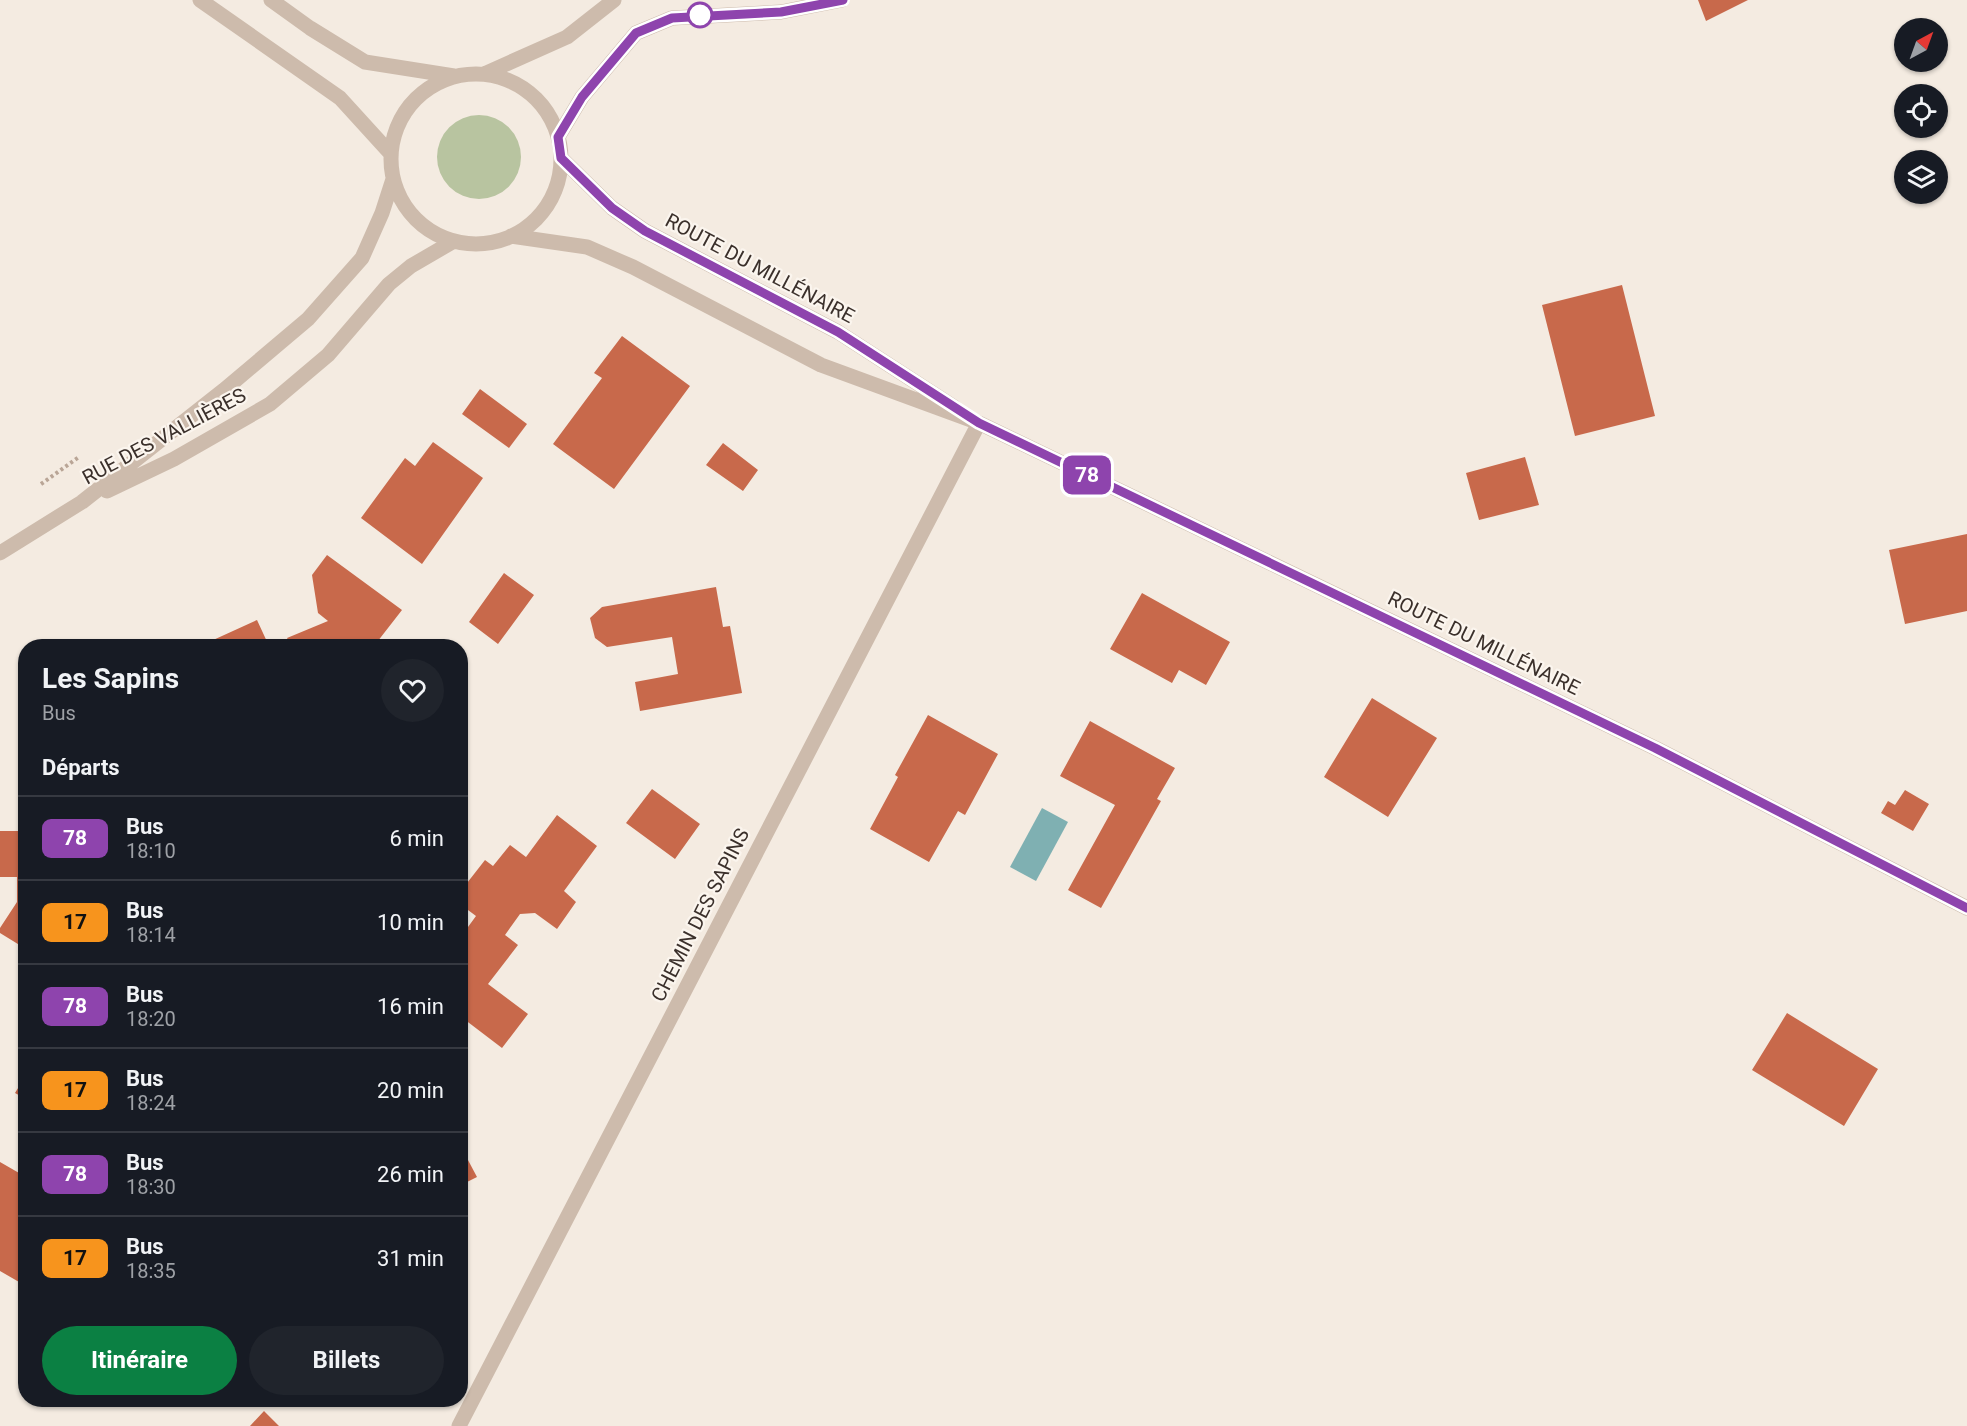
<!DOCTYPE html>
<html lang="fr">
<meta charset="utf-8">
<style>
:root{--surface:#171b24;--page:#20242c;--text:#f1f3f6;--muted:#9ea1a6;--line:#363941;--accent:#0b8043}
body{margin:0;font-family:Roboto,sans-serif;background:var(--page);color:var(--text);height:100vh;display:flex;flex-direction:column;font-size:22px;white-space:nowrap}
*{box-sizing:border-box;margin:0}
p{font-size:20px;color:var(--muted)}
.icon{flex:none;width:33px;height:33px;fill:none;stroke:currentColor;stroke-width:2;stroke-linecap:round;stroke-linejoin:round}
.map{position:relative;flex:1;overflow:hidden}
.details{position:absolute;left:18px;top:639px;width:450px;height:768px;display:flex;flex-direction:column;background:var(--surface);border-radius:24px;box-shadow:0 2px 4px #0004}
.details>*{flex:none}
.badge{padding:0 12px;border-radius:9px;font-size:21px;line-height:39px}
.needle{width:39px;rotate:41deg}
.tools{position:absolute;left:1894px;top:18px;display:grid;gap:12px}
.tools a{display:grid;place-items:center;width:54px;height:54px;border-radius:50%;background:var(--surface);box-shadow:0 2px 4px #0004;font-size:30px}
.map>.badge{position:absolute;translate:-50% -50%;box-shadow:0 0 0 3px #fff}
h2{padding:0 24px;font-size:22px;line-height:54px}
.round{display:grid;place-items:center;flex:none;width:63px;height:63px;border-radius:32px;background:var(--page)}
.headline{display:flex;align-items:center;justify-content:space-between;height:102px;padding:0 24px}
h1{font-size:28px;font-weight:700;line-height:45px}
.cta{display:flex;gap:12px;margin-top:auto;padding:12px 24px}
.cta a{flex:1;height:69px;border-radius:36px;background:var(--accent);color:#fff;font-size:24px;font-weight:700;line-height:69px;text-align:center}
.cta a+a{background:var(--page);color:var(--text)}
ul{padding:0;list-style:none}
li{display:flex;align-items:center;gap:18px;height:84px;padding:0 24px;border-top:2px solid var(--line)}
li div{flex:1}
li b{display:block;font-size:22px}
li em{font-style:normal}
li .badge{min-width:66px;font-weight:700;text-align:center}
.map>svg:first-child{display:block}
.green{fill:#b8c4a0}
.water{fill:#7fb0b2}
.building{fill:#c8694b}
.lines{fill:none;stroke-linecap:round;stroke-linejoin:round}
.path{stroke:#b9a596;stroke-width:4;stroke-dasharray:3 3;stroke-linecap:butt}
.minor{stroke:#cdbbac;stroke-width:15}
.line-casing{stroke:#fff;stroke-width:14}
.line{stroke:#8e44ad;stroke-width:9}
.stop-dot{fill:#fff;stroke:#8e44ad;stroke-width:3}
.labels{text-anchor:middle;stroke-width:4.5;stroke-linejoin:round;paint-order:stroke}
.street-label{font-size:20px;fill:#3b302b;stroke:#fbf5ee}
</style>
<div class="map">
<svg width="1967" height="1426" viewBox="0 0 1967 1426">
<rect width="100%" height="100%" fill="#f4ebe1"/>
<path class="green" d="M437 157a42 42 0 1 1 84 0a42 42 0 1 1-84 0Z"/>
<path class="water" d="M 1042,808 L 1068,822 L 1036,881 L 1010,867 Z"/>
<path class="building" d="M 1698,0 L 1748,0 L 1706,21 Z
M 1622,285 L 1655,416 L 1575,436 L 1542,305 Z
M 622,336 L 690,386 L 614,489 L 553,444 L 602,378 L 594,373 Z
M 480,389 L 527,424 L 509,448 L 462,414 Z
M 433,442 L 483,478 L 422,564 L 361,518 L 405,458 L 415,466 Z
M 723,443 L 758,470 L 743,491 L 706,465 Z
M 1525,457 L 1539,505 L 1479,520 L 1466,473 Z
M 1967,534 L 1967,611 L 1905,624 L 1889,550 Z
M 327,555 L 402,610 L 374,646 L 291,646 L 287,638 L 328,621 L 318,613 L 312,575 Z
M 504,573 L 534,595 L 498,644 L 469,622 Z
M 716,587 L 723,627 L 730,626 L 742,693 L 640,711 L 635,682 L 678,674 L 672,637 L 607,647 L 595,638 L 590,618 L 602,607 Z
M 1142,593 L 1230,642 L 1206,685 L 1179,670 L 1172,683 L 1110,649 Z
M 257,620 L 269,646 L 200,646 Z
M 1372,698 L 1437,738 L 1388,817 L 1324,777 Z
M 928,715 L 998,754 L 965,815 L 958,811 L 929,862 L 870,829 L 898,777 L 895,775 Z
M 1090,721 L 1175,768 L 1157,799 L 1161,801 L 1101,908 L 1068,890 L 1115,805 L 1060,776 Z
M 652,789 L 700,824 L 675,859 L 626,823 Z
M 1905,790 L 1929,804 L 1913,831 L 1881,813 L 1888,801 L 1895,805 Z
M 557,815 L 597,846 L 564,891 L 576,902 L 557,929 L 535,913 L 520,914 L 505,935 L 518,945 L 488,984 L 528,1014 L 502,1048 L 460,1016 L 460,938 L 476,916 L 460,904 L 460,892 L 485,860 L 493,866 L 510,845 L 526,857 Z
M 0,831 L 21,831 L 20,849 L 26,849 L 26,949 L 0,933 L 0,928 L 17,902 L 17,877 L 0,877 Z
M 1787,1013 L 1878,1069 L 1844,1126 L 1752,1070 Z
M 26,1075 L 26,1099 L 15,1093 Z
M 460,1145 L 477,1177 L 465,1183 L 461,1197 Z
M 0,1162 L 26,1177 L 26,1286 L 0,1271 Z
M 264,1411 L 279,1426 L 250,1426 Z"/>
<g class="lines">
<path class="path" d="M 41,484 L 79,457"/>
<path class="minor" d="M 200,0 L 340,98 L 391,154
M 271,0 L 310,28 L 365,62 L 454,76
M 484,74 L 567,37 L 614,0
M391 159a85 85 0 1 1 170 0a85 85 0 1 1-170 0Z
M 558,137 L 582,97 L 636,33 L 672,18 L 781,12 L 842,0
M 561,158 L 612,208 L 645,231 L 838,332 L 954,407
M 511,236 L 587,247 L 633,267 L 821,365 L 979,423 L 1655,748 L 1967,908
M 107,491 L 174,459 L 270,404 L 328,355 L 389,284 L 411,266 L 454,241
M 0,553 L 82,502 L 224,390 L 308,319 L 362,258 L 382,213 L 393,179
M 459,1426 L 979,423"/>
</g>
<g class="lines">
<defs>
<path id="line" d="M 843,0 L 781,12 L 672,18 L 636,33 L 582,97 L 558,137 L 561,158 L 612,208 L 645,231 L 838,332 L 979,423 L 1655,748 L 1967,908"/>
</defs>
<use href="#line" class="line-casing"/>
<use href="#line" class="line"/>
</g>
<circle class="stop-dot" cx="700" cy="15" r="12"/>
<g class="labels">
<g class="street-label">
<text transform="translate(760 268) rotate(28)" y="7">ROUTE DU MILLÉNAIRE</text>
<text transform="translate(164 436) rotate(-28)" y="7">RUE DES VALLIÈRES</text>
<text transform="translate(1484 643) rotate(26)" y="7">ROUTE DU MILLÉNAIRE</text>
<text transform="translate(700 915) rotate(-63)" y="7">CHEMIN DES SAPINS</text>
</g>
</g>
</svg>
<div class="tools">
<a><svg class="needle" viewBox="-14 -14 28 28"><path d="M0-13l5 13h-10z" fill="#e53935"/><path d="M0 13l5-13h-10z" fill="#9ea1a6"/></svg></a>
<a><svg class="icon" aria-label="locate" viewBox="0 0 24 24"><circle cx="12" cy="12" r="6"/><path d="M12 2v4M12 18v4M2 12h4M18 12h4"/></svg></a>
<a><svg class="icon" aria-label="layers" viewBox="0 0 24 24"><path d="M12 4l9 5-9 5-9-5zM3 14l9 5 9-5"/></svg></a>
</div>
<b class="badge" style="left:1087px;top:475px;background:#8e44ad;color:#fff">78</b>
<section class="details">
<div class="headline"><div><h1>Les Sapins</h1><p>Bus</p></div><a class="round"><svg class="icon" aria-label="heart" viewBox="0 0 24 24"><path d="M12 20l-8-8c-3-5 5-10 8-4 3-6 11-1 8 4z"/></svg></a></div>
<h2>Départs</h2>
<ul>
<li><span class="badge" style="background:#8e44ad;color:#fff">78</span><div><b>Bus</b><p>18:10</p></div><em>6 min</em></li>
<li><span class="badge" style="background:#f7941d;color:#111">17</span><div><b>Bus</b><p>18:14</p></div><em>10 min</em></li>
<li><span class="badge" style="background:#8e44ad;color:#fff">78</span><div><b>Bus</b><p>18:20</p></div><em>16 min</em></li>
<li><span class="badge" style="background:#f7941d;color:#111">17</span><div><b>Bus</b><p>18:24</p></div><em>20 min</em></li>
<li><span class="badge" style="background:#8e44ad;color:#fff">78</span><div><b>Bus</b><p>18:30</p></div><em>26 min</em></li>
<li><span class="badge" style="background:#f7941d;color:#111">17</span><div><b>Bus</b><p>18:35</p></div><em>31 min</em></li>
</ul>
<div class="cta"><a>Itinéraire</a><a>Billets</a></div>
</section>
</div>
